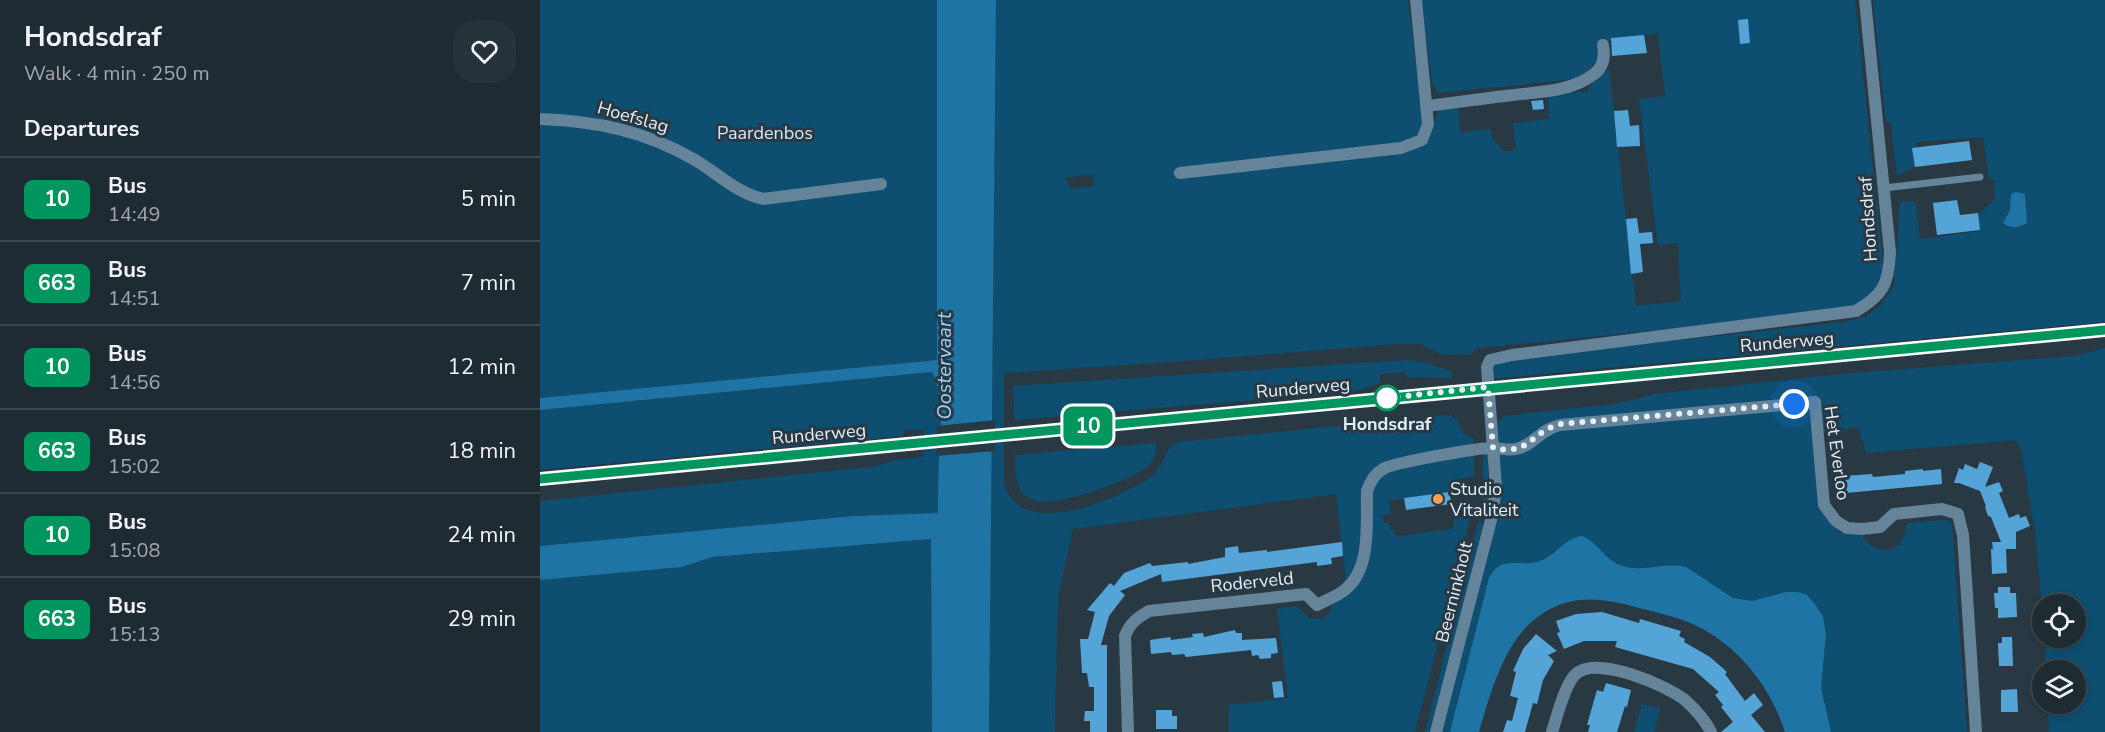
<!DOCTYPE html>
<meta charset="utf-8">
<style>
:root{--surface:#1f2b33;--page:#27333b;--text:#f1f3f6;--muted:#a1a7ac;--line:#3c474e}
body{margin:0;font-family:"Nunito Sans",sans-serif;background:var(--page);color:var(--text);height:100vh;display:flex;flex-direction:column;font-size:22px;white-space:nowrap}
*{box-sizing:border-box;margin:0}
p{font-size:20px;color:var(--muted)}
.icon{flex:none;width:33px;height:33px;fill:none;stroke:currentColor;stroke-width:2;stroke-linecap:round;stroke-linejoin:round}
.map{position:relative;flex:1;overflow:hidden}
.sheet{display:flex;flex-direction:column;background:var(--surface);width:540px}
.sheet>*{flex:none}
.badge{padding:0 12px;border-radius:9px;font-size:21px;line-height:39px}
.controls{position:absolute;left:1492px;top:594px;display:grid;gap:12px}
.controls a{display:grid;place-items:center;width:54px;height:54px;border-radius:50%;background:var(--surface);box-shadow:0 3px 9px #0003,0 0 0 2px var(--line);font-size:30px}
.you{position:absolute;width:30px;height:30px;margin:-15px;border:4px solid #fff;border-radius:50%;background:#1a73e8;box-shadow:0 0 0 9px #1a73e833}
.map>.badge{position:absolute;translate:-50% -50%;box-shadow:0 0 0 3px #fff}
h2{padding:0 24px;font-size:22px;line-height:54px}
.round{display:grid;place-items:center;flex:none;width:63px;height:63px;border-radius:24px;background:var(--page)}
.overview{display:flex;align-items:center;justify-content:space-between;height:102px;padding:0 24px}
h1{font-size:28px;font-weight:700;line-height:45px}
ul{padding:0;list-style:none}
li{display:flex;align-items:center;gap:18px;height:84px;padding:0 24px;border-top:2px solid var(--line)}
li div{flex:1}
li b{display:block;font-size:22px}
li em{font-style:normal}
li .badge{min-width:66px;font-weight:700;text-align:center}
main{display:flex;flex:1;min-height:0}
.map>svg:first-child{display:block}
.green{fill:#0d4e71;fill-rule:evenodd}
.water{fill:#1e74a4}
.pier{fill:#293944}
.building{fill:#55a4d7}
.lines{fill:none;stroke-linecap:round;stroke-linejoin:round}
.service{stroke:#65849a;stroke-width:7}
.minor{stroke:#65849a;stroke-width:12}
.tertiary{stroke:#65849a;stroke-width:12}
.line-casing{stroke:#fff;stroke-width:14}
.line{stroke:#00965e;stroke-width:9}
.walk{stroke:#e4eef5;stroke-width:6;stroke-dasharray:0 10.8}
.stop-dot{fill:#fff;stroke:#00965e;stroke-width:3}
.poi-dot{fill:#fa9f4f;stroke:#293944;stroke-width:2}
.labels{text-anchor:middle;stroke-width:6;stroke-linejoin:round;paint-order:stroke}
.street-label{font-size:18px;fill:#e4eef5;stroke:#293944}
.park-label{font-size:18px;fill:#d3e6f4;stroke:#293944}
.stop-label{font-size:18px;font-weight:bold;fill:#e4eef5;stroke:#293944}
.poi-label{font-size:18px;fill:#e4eef5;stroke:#293944;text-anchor:start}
.water-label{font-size:20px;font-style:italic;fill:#99d4fd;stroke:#293944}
</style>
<main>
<section class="sheet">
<div class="overview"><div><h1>Hondsdraf</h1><p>Walk · 4 min · 250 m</p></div><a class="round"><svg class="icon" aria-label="heart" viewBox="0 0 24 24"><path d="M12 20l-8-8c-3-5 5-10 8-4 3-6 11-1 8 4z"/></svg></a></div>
<h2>Departures</h2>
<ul>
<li><span class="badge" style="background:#00965e;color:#fff">10</span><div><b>Bus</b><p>14:49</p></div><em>5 min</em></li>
<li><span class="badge" style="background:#00965e;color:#fff">663</span><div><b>Bus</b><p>14:51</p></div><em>7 min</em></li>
<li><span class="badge" style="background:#00965e;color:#fff">10</span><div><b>Bus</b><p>14:56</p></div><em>12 min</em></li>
<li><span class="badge" style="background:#00965e;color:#fff">663</span><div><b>Bus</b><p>15:02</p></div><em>18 min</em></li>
<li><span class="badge" style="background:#00965e;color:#fff">10</span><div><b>Bus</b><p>15:08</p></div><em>24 min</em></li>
<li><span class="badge" style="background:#00965e;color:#fff">663</span><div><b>Bus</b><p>15:13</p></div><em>29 min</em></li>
</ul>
</section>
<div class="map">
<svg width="1565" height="732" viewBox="0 0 1565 732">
<rect width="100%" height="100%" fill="#293944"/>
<path class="green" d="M 0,0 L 397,0 L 397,360 L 0,398 Z
M 456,0 L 868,0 L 883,121 L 880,131 L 865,151 L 888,137 L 899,109 L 918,105 L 920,132 L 950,129 L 952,137 L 963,151 L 976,150 L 973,123 L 1009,119 L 1008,95 L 1048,91 L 1055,77 L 1069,70 L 1096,306 L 1141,301 L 1138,243 L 1118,245 L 1099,99 L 1125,96 L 1118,33 L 1070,41 L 1066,44 L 1068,62 L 1053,66 L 1037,79 L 898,93 L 892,82 L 881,0 L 1315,0 L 1344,272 L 1334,294 L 1319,306 L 1270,315 L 938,348 L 935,349 L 931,355 L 902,354 L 879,344 L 858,344 L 617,363 L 464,373 L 464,482 C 477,543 579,499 610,478 C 623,469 624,450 637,442 L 909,415 L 912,415 L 912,418 L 917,418 L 922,432 L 934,439 L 934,476 L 919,479 L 920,491 L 849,501 L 851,513 L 843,515 L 844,523 L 849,523 L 850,530 L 854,530 L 856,537 L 914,528 L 913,517 L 923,516 L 930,518 L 875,732 L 689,732 L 689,705 L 748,698 L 737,609 L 756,606 L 769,618 L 782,619 L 790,612 L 792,602 L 812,590 L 819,560 L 813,577 L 790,594 L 806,579 L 796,494 L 533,529 L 518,596 L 515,732 L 449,732 ZM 553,174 L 554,186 L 532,189 L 524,178 Z
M 1333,0 L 1565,0 L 1565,322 L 949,379 C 951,368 953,362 964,359 L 1267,326 L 1310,321 L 1326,316 L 1339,307 L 1354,286 L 1360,202 L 1375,201 L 1380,239 L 1439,231 L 1438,215 L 1455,199 L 1454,180 L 1449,178 L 1443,137 L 1376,142 L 1378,165 L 1357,176 L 1351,122 L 1346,122 ZM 1485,194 L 1487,223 L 1482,226 L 1468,227 L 1468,212 Z
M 1565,348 L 1565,732 L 1509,732 L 1508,704 L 1536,704 L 1536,670 L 1506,670 L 1505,638 L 1536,638 L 1536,604 L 1503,604 L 1503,614 L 1495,533 L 1481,449 L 1475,440 L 1327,453 L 1318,428 L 1273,433 L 1291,522 L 1299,532 L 1321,534 C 1328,549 1349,557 1361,542 C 1365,537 1366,529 1367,523 L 1408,520 L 1412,524 L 1427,732 L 1291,732 L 1281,688 L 1286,634 L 1283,616 L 1275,604 L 1246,592 L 1212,601 L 1193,598 L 1148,568 L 1132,564 L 1099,569 L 1081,566 L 1059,550 L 1056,545 L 1015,552 L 1000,561 L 991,563 L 966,563 L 953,571 L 949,578 L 910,732 L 902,732 L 961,499 L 957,424 L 964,416 L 1075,404 L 1116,394 L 1300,374 L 1533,356 Z
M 868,360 L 883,362 L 911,371 L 912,378 L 866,377 L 866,372 L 840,374 L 840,383 L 812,392 L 474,420 L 473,386 Z
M 392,372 L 399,393 L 400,427 L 398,513 L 313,516 L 0,546 L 0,501 L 332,467 L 356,460 L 383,457 L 384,430 L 364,430 L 363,436 L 0,470 L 0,410 Z
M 616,443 C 616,449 616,455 613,461 C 601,478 523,504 501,502 C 494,501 486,497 481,491 C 475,482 476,466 475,455 Z
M 943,453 L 948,453 L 948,504 L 942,508 Z
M 939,520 L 943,526 L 890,732 L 885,732 Z
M 391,539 L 392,732 L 0,732 L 0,580 L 142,567 L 171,557 Z
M 1102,704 L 1120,708 L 1114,732 L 1094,732 Z"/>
<path class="water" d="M 397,0 L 456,0 L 449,732 L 392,732 L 391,539 L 172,557 L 142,567 L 0,580 L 0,546 L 313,516 L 398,513 C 398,496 398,478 399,461 C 400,432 405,399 392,372 L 0,410 L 0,398 L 397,360 Z
M 1476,192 L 1485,194 L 1487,223 C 1479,228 1471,229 1463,223 L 1470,210 L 1471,194 Z
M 1041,536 C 1058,541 1065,561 1083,566 C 1106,573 1127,560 1148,568 L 1193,598 L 1212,601 L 1246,592 L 1257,592 L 1267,595 L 1275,604 L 1283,616 L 1286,634 L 1281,688 L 1291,732 L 1245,732 C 1230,685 1195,641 1148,622 C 1132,616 1115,612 1099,608 C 1063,598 1031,593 999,616 C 965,639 950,694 939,732 L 910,732 L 949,578 C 961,554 979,568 1000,561 C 1016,555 1024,539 1041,536 Z"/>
<path class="pier" d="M 455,420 L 455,451 L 396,456 L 397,426 Z"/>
<path class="building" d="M 1208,19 L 1210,43 L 1200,44 L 1198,20 Z
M 1104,35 L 1107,53 L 1072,56 L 1071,38 Z
M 1003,100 L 1004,109 L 993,110 L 991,101 Z
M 1088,110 L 1090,126 L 1099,125 L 1100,146 L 1077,147 L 1074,111 Z
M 1429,141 L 1432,160 L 1375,167 L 1372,148 Z
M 1417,200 L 1420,215 L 1438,213 L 1440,230 L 1397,235 L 1393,203 Z
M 1097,218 L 1099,233 L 1112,232 L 1113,243 L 1100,244 L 1103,272 L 1091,274 L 1086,219 Z
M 1440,462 L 1453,467 L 1445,487 L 1459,482 L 1463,491 L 1459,493 L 1469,518 L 1479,514 L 1480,518 L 1486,516 L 1490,526 L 1476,532 L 1476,549 L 1466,549 L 1467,573 L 1452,574 L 1451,549 L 1453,549 L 1452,542 L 1461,542 L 1451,517 L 1448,516 L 1445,507 L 1446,506 L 1440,491 L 1419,483 L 1414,483 L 1419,468 L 1423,470 L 1425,464 L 1437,469 Z
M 1383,469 L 1383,471 L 1401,469 L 1402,484 L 1306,493 L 1304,476 L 1332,474 L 1333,477 L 1365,474 L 1365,471 Z
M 910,492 L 911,504 L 866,510 L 864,498 Z
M 802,542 L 803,556 L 791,558 L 792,564 L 777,566 L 777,562 L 622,582 L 621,574 L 580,591 L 585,595 L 569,616 L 561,645 L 567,645 L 567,732 L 550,732 L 550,721 L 544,721 L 545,711 L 554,711 L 554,687 L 549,687 L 547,673 L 542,673 L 540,639 L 548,639 L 555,612 L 547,610 L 570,583 L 574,586 L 584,573 L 610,563 L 612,566 L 648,562 L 648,564 L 685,557 L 685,548 L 698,546 L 699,553 L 727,550 L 727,552 Z
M 1458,587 L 1470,587 L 1470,593 L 1476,593 L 1477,617 L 1458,618 L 1458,608 L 1455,608 L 1454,593 L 1458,593 Z
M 1062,612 L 1099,623 L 1100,619 L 1141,631 L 1139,636 L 1145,639 L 1144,642 L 1170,657 L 1187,672 L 1185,674 L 1205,701 L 1214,693 L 1223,705 L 1211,715 L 1225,732 L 1181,732 L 1193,722 L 1181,707 L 1183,705 L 1175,695 L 1179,692 L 1153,669 L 1075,647 L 1077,641 L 1044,641 L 1024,649 L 1017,633 L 1020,632 L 1016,621 L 1036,614 Z
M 695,630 L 696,633 L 702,633 L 702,640 L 736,638 L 738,653 L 731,654 L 731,658 L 720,659 L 718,655 L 712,656 L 711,650 L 646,657 L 644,654 L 632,655 L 631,652 L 611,654 L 610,640 L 630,637 L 631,640 L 653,637 L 652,634 L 663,633 L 664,637 Z
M 996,634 L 1017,651 L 1008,655 L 1014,661 L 1003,680 L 997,704 L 993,703 L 985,732 L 963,732 L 967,720 L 972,721 L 978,698 L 970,696 L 976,672 L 973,671 L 983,649 Z
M 1462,637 L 1472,637 L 1473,666 L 1459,666 L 1458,643 L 1462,643 Z
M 742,681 L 744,697 L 734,698 L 732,682 Z
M 1066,683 L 1091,690 L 1087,707 L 1085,706 L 1077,732 L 1048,732 L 1050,725 L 1047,725 L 1057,690 L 1063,692 Z
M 1477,689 L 1478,712 L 1461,712 L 1461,690 Z
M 616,710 L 632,710 L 632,716 L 637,716 L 637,729 L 616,729 Z"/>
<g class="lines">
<path class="service" d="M 1344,188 L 1440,177"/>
<path class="minor" d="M 886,106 C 913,103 939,99 965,96 C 994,92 1030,93 1054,74 C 1064,67 1065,56 1063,45
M 0,119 C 57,121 105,131 155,160 C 177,173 197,193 223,199 L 341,184
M 640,173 L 861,148 L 882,140 L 888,124 L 876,0
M 588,732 L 585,636 C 590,623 597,618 609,611 L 766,594 L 777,605 C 786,600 798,596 806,589 C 832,567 826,522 827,491 C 830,482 834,474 843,469 C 852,463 941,447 953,448 C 961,448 968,451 976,449 C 994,445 1001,429 1020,425 L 1275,402 L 1284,505 L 1296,521 L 1307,528 L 1322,529 L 1340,527 L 1354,514 L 1402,509 L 1418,514 L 1423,535 L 1436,732
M 896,732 L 952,516 L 956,488 L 947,367 L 950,360 L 972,355 L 1316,311 C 1343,295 1349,284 1350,252 L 1325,0
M 1012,732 C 1017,717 1025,682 1037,673 C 1058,656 1126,685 1145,700 C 1155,709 1165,720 1171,732"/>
<path class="tertiary" d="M 0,479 L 1565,330"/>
</g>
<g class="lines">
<defs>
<path id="line" d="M 0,479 L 1565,330"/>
</defs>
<use href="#line" class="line-casing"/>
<use href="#line" class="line"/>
<path class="walk" d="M 847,398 L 948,387 L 953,448 C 991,456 990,432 1020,424 L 1254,404"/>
</g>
<circle class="stop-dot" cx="847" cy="398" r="12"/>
<circle class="poi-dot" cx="898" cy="499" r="6"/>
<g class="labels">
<g class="street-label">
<text transform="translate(93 117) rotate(16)" y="6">Hoefslag</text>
<text transform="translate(1328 219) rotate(-94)" y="6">Hondsdraf</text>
<text transform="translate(1247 342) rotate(-5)" y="6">Runderweg</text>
<text transform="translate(763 388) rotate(-5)" y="6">Runderweg</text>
<text transform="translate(279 434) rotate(-5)" y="6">Runderweg</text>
<text transform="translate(1297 453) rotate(82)" y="6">Het Everloo</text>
<text transform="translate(712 582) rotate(-6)" y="6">Roderveld</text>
<text transform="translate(914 592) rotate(-76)" y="6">Beerninkholt</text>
</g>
<g class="park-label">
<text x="225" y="139">Paardenbos</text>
</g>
<g class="stop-label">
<text x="847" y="430">Hondsdraf</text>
</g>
<g class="poi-label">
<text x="910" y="495">Studio<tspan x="910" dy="21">Vitaliteit</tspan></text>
</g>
<g class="water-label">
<text transform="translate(404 366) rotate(-90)" y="7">Oostervaart</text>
</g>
</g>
</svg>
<div class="controls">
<a><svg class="icon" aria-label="locate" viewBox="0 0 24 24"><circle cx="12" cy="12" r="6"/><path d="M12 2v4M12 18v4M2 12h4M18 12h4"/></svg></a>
<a><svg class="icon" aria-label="layers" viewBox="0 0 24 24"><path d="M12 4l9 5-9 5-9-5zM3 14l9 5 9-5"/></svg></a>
</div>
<div class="you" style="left:1254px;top:404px"></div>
<b class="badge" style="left:548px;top:426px;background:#00965e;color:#fff">10</b>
</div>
</main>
